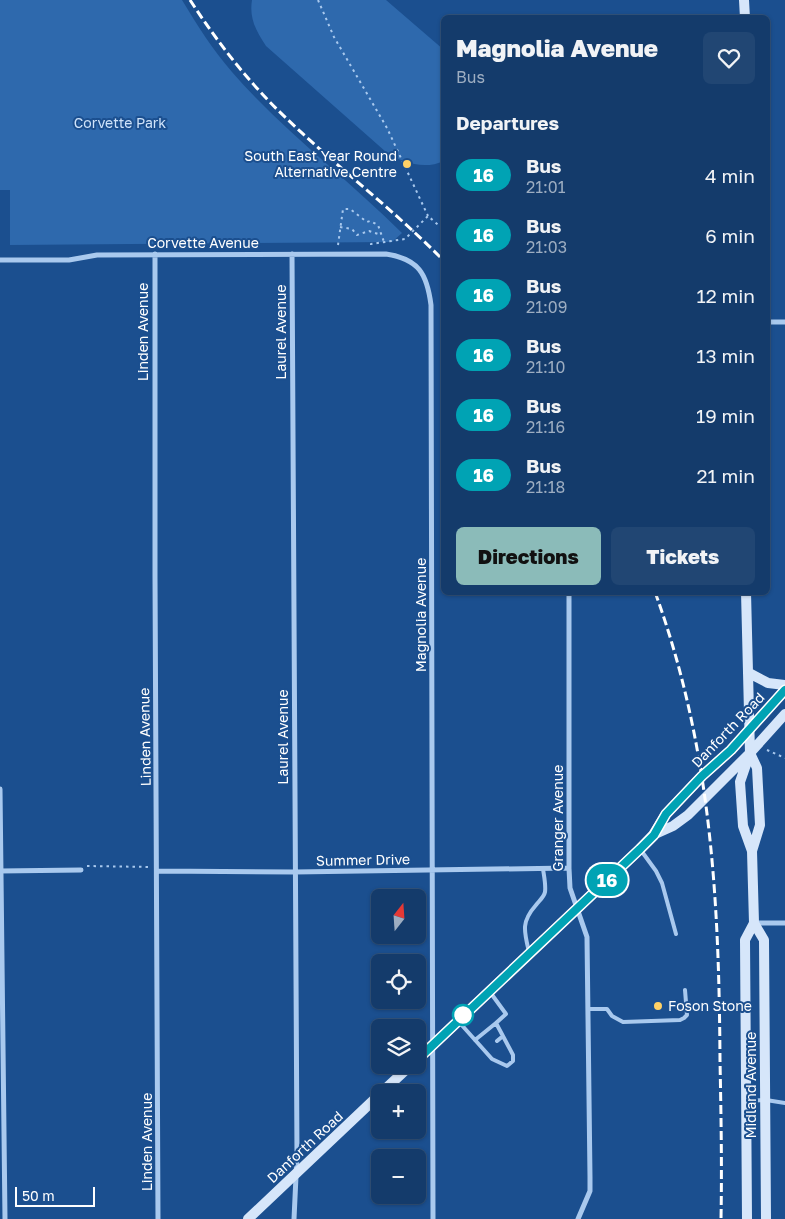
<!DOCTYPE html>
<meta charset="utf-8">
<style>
:root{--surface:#143b6b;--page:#214673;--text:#f1f3f6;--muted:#9dadc1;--line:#33557e;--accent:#8bbbb9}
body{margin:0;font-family:"Golos Text",sans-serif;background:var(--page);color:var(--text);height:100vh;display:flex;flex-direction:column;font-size:19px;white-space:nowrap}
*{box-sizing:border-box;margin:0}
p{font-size:16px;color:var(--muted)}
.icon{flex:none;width:28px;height:28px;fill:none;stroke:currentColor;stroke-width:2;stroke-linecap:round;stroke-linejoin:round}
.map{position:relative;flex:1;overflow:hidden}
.details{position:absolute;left:441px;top:15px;width:329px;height:580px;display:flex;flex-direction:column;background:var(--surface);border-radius:8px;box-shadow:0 1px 4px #0004,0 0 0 1px var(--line)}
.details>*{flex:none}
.badge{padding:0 10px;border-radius:16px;font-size:18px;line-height:32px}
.needle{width:32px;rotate:17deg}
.buttons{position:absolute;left:371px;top:889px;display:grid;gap:10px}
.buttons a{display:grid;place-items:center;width:55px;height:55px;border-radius:8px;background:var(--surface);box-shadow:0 1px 4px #0004,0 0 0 1px var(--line);font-size:25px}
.scale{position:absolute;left:15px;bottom:12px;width:80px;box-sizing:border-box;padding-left:5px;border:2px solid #fff;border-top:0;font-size:14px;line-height:18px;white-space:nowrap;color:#fff;-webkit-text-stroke:4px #1b4f8f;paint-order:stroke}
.map>.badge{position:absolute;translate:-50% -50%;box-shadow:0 0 0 2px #fff}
h2{padding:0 15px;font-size:19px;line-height:45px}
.round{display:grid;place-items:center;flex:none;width:52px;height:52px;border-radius:8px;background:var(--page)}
.head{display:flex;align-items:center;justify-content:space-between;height:85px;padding:0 15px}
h1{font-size:24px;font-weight:800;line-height:38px}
.primary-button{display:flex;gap:10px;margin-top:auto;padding:10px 15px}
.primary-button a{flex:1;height:58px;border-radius:8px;background:var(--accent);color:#111;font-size:20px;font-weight:800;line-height:58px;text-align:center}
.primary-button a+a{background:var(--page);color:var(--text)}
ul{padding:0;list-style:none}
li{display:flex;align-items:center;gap:15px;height:60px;padding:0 15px}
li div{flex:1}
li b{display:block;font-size:19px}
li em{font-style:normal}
li .badge{min-width:55px;font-weight:700;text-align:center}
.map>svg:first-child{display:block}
.green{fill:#2e69ad}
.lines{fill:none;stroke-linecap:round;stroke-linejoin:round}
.path{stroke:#a9c9ee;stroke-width:2;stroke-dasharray:2.5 4;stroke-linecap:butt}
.lane{stroke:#a9c9ee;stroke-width:4}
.street{stroke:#a9c9ee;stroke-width:5}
.secondary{stroke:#d6e6fa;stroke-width:10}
.rail{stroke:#fff;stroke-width:3;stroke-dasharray:9 4;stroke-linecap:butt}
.line-casing{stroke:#fff;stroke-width:11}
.line{stroke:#00a3b4;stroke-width:8}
.poi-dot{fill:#ffd166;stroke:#1b4f8f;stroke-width:2}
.stop-dot{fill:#fff;stroke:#00a3b4;stroke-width:2.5}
.labels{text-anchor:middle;stroke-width:4;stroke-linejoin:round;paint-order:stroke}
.park-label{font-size:14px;fill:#cfe3fa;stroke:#1b4f8f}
.poi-label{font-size:14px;fill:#fff;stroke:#1b4f8f;text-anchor:end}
.street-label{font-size:14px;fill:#fff;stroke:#1b4f8f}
</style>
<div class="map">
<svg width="785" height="1219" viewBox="0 0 785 1219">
<rect width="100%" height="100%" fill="#1b4f8f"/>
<path class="green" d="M 0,0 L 182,0 C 197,25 213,50 232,72 C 283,131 347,178 402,233 L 392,242 L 10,245 L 10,190 L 0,190 Z
M 252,0 L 386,0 L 444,50 L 444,161 C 424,170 403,163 386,152 L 266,46 C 256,31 249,18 252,0 Z"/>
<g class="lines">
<path class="path" d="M 318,0 L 334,37 L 387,128 L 428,216
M 340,227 L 352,229 L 357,235 L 369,231 L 381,235
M 338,245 L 343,209 L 350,209 L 367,222 L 370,221 L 378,225 L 384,242
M 371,245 L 371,244 L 405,239 L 428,216 L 444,230
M 767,750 L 785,758
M 87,866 L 150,867"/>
<path class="lane" d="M 640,849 L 656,871 L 662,883 L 676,934
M 529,952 C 524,931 521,922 536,905 C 539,901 544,897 545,892 C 546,885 544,876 543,869
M 588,1009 L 607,1009 L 612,1016 L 623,1022 L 680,1020 L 684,1018 L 687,1015 L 685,990
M 459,1022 L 492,1059 L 507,1066 L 513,1061 L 513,1055 L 496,1023 L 506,1014 L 490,992
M 475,1040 L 496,1023
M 497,1041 L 503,1036
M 747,1101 L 766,1100 L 785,1103"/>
<path class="street" d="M 155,254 L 155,576 L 158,1219
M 292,254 L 297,1155 L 294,1219
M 0,260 L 69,260 L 97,255 L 386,254 C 419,259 427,274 431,305 L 433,1219
M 768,322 L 785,322
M 569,592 L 569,868 L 570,888 L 587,937 L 590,1177 L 590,1191 L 578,1219
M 0,789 L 5,1219
M 0,871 L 81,870
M 157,871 L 295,872 L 569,868
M 755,923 L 785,923"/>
<path class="secondary" d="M 744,0 L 745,18
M 746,592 L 750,753 L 740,782 L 743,826 L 752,851 L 754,923 L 764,940 L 766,1219
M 749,673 L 768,683 L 785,685
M 750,753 L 757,768 L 760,825 L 752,851
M 653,835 L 673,826 L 688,815 L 750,753 L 785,714
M 418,1059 L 640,849 L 653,835 L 666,814 L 702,776 L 731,750 L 785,690
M 382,1092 L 411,1065
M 248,1219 L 380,1094
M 747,1219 L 745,940 L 754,923"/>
<path class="rail" d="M 190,0 C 218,43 249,83 286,118 C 337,167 394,210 444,261
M 655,592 C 711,746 719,898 720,1060 C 721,1113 722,1166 721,1219"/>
</g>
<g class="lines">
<defs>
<path id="line" d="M 418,1059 L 640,849 L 654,835 L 666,814 L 702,776 L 731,750 L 785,690"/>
</defs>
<use href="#line" class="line-casing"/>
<use href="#line" class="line"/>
</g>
<g class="poi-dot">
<circle cx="407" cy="164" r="5"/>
<circle cx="658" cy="1006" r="5"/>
</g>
<circle class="stop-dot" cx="463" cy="1015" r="10"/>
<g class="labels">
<g class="park-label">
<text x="120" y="128">Corvette Park</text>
</g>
<g class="poi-label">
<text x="397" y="161">South East Year Round<tspan x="397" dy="16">Alternative Centre</tspan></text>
<text x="668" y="1011" text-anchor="start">Foson Stone</text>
</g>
<g class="street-label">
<text x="203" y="248">Corvette Avenue</text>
<text transform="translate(143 332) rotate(-90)" y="5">Linden Avenue</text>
<text transform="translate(281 332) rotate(-90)" y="5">Laurel Avenue</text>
<text transform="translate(421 615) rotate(-90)" y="5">Magnolia Avenue</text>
<text transform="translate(728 730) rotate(-46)" y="5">Danforth Road</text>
<text transform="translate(145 737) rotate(-91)" y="5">Linden Avenue</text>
<text transform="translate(283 737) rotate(-90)" y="5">Laurel Avenue</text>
<text transform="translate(558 818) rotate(-90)" y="5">Granger Avenue</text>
<text transform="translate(363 860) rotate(-1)" y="5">Summer Drive</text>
<text transform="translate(751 1085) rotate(-90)" y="5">Midland Avenue</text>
<text transform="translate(147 1142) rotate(-90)" y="5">Linden Avenue</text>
<text transform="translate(305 1147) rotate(-43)" y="5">Danforth Road</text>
</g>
</g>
</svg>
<div class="buttons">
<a><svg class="needle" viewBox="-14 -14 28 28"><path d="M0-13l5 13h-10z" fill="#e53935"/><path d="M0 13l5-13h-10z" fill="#9dadc1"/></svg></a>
<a><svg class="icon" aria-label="locate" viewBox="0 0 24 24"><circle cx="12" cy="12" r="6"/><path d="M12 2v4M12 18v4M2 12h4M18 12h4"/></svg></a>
<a><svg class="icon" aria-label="layers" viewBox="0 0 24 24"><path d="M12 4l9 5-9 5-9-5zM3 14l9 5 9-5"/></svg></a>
<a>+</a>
<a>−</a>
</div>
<div class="scale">50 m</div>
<b class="badge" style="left:607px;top:880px;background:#00a3b4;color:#fff">16</b>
<section class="details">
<div class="head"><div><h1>Magnolia Avenue</h1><p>Bus</p></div><a class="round"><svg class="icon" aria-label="heart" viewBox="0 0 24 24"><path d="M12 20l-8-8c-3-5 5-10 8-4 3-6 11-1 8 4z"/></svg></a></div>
<h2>Departures</h2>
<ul>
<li><span class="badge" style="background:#00a3b4;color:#fff">16</span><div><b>Bus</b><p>21:01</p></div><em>4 min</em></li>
<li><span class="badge" style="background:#00a3b4;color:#fff">16</span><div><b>Bus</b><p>21:03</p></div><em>6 min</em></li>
<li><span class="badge" style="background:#00a3b4;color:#fff">16</span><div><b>Bus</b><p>21:09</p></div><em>12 min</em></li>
<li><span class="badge" style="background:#00a3b4;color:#fff">16</span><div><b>Bus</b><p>21:10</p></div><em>13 min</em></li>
<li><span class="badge" style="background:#00a3b4;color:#fff">16</span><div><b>Bus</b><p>21:16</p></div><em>19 min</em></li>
<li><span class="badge" style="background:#00a3b4;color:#fff">16</span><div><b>Bus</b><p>21:18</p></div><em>21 min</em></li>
</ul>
<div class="primary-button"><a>Directions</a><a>Tickets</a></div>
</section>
</div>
